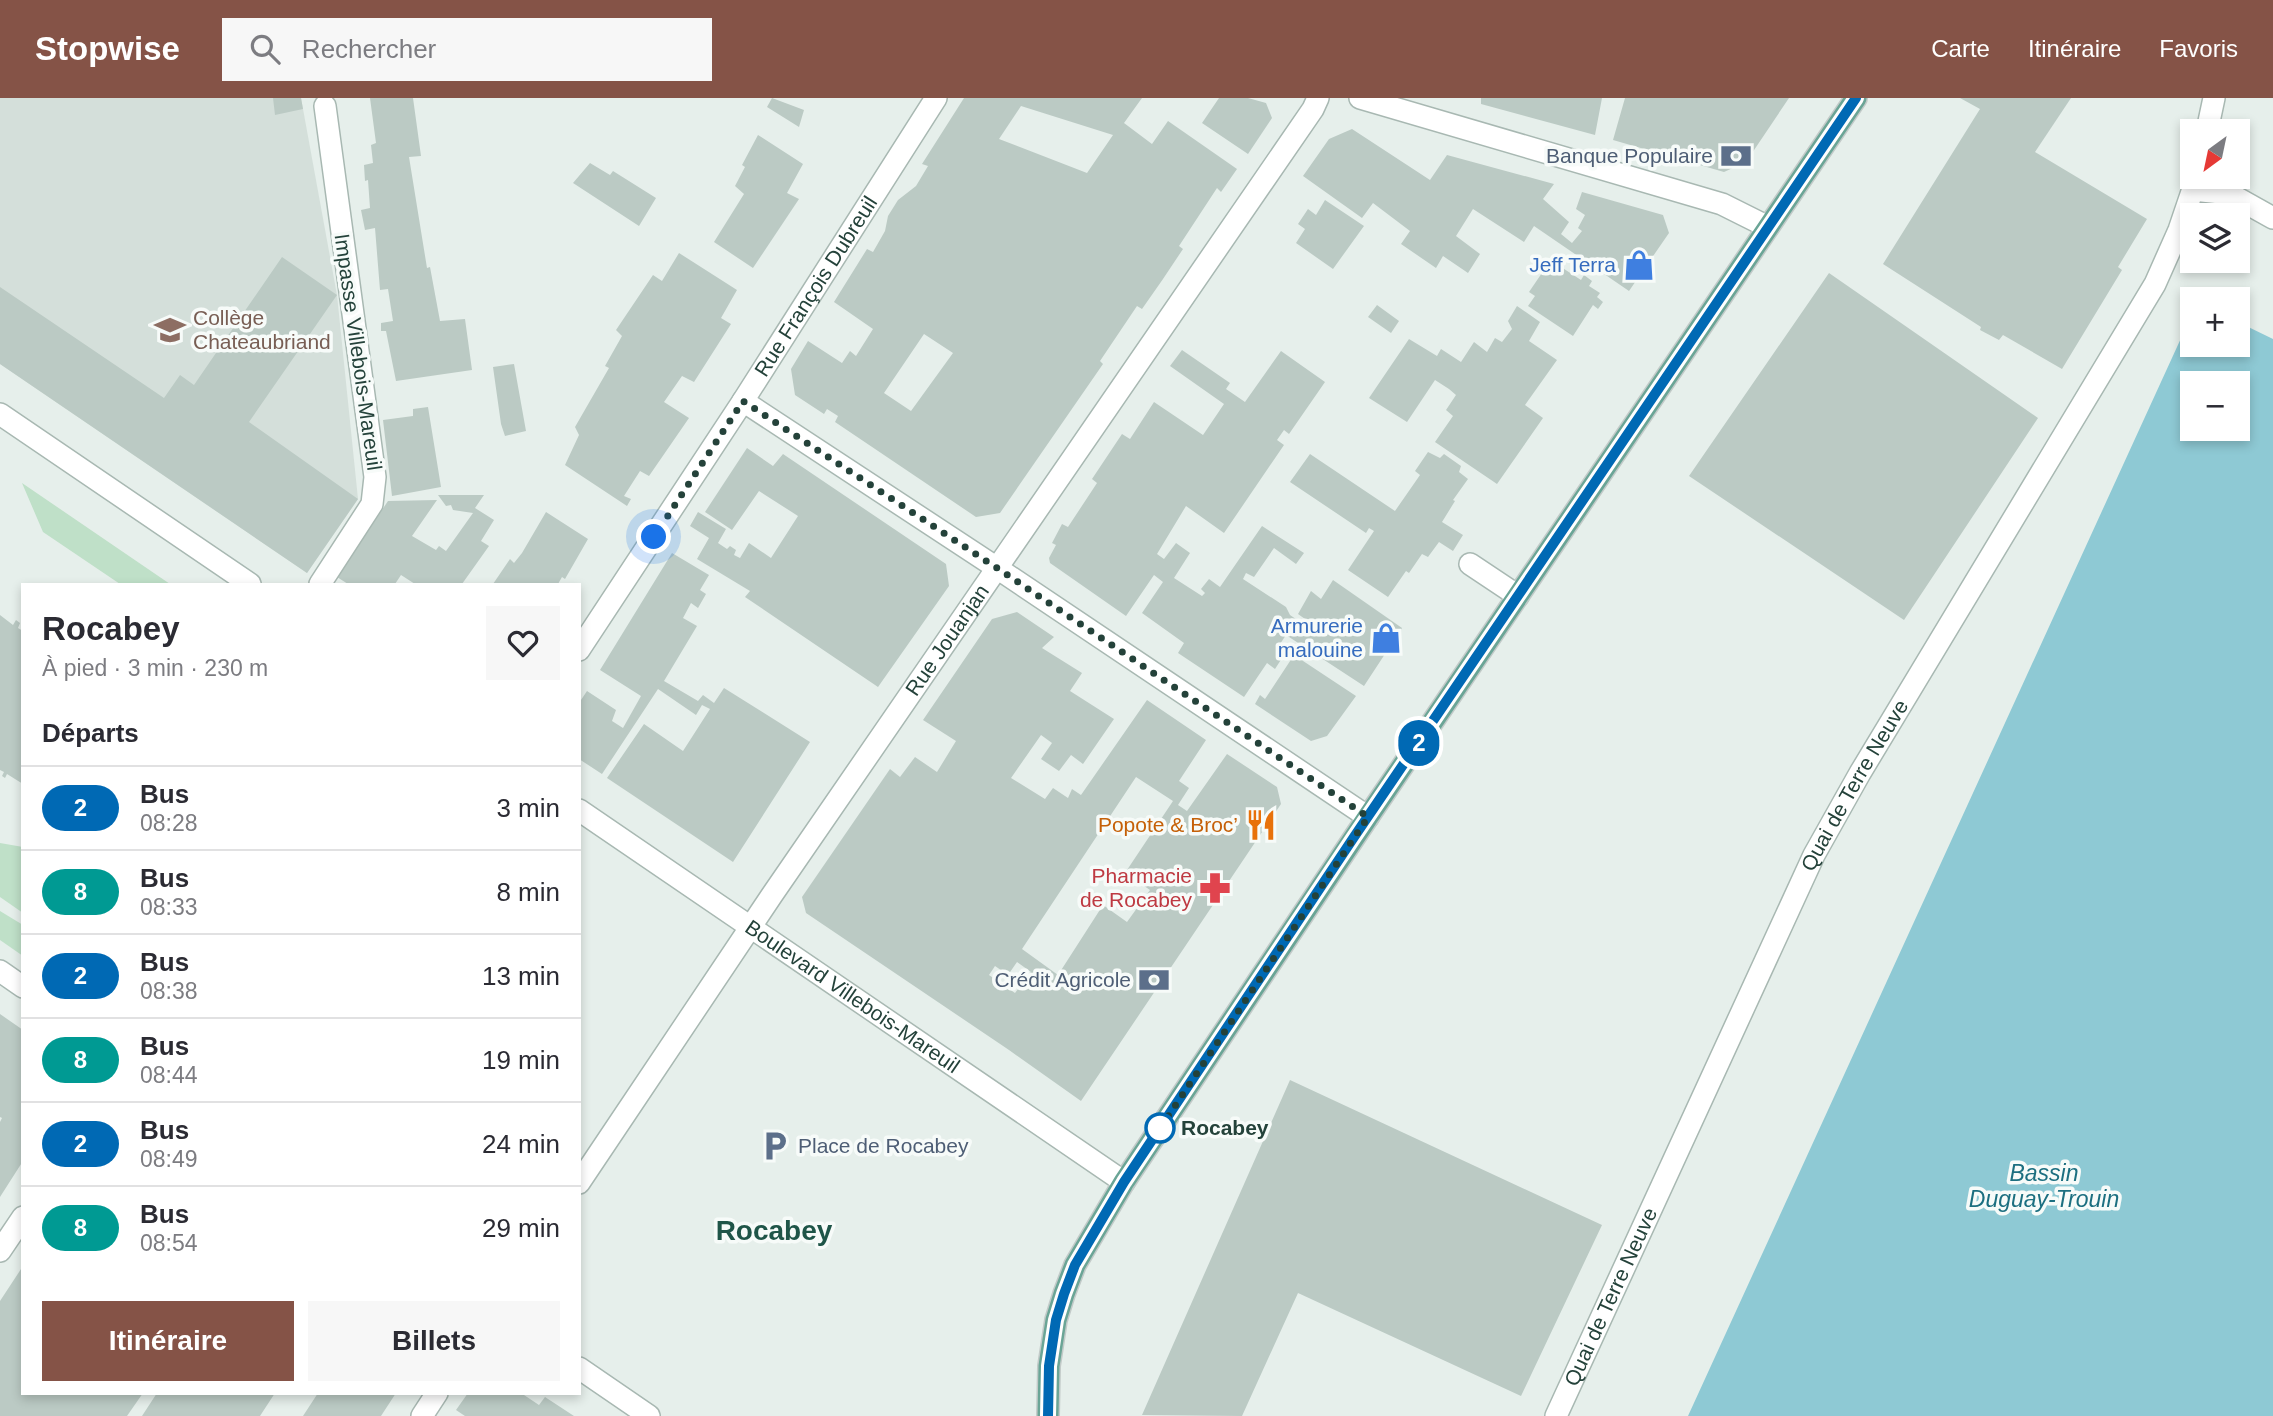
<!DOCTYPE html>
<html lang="fr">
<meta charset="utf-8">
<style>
:root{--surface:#fff;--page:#f7f7f7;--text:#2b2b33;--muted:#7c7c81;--line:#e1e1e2;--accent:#855347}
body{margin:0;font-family:Helvetica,sans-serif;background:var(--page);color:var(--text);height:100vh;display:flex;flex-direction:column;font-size:26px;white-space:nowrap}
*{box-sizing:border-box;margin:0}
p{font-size:23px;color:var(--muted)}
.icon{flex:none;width:38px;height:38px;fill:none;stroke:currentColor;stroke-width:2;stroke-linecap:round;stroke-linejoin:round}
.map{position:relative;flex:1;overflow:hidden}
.details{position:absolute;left:21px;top:485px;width:560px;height:812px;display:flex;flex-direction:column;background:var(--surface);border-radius:0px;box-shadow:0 4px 10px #0003}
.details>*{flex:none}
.badge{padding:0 14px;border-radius:23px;font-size:24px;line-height:46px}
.needle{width:46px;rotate:213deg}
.controls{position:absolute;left:2180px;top:21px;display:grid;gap:14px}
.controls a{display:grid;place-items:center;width:70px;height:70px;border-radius:0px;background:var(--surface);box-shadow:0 4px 10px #0003;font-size:35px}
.you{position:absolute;width:35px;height:35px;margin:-18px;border:5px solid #fff;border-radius:50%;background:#1a73e8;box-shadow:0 0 0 10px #1a73e833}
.map>.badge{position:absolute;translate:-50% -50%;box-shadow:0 0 0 4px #fff}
h2{padding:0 21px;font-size:26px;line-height:63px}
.round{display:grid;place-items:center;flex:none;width:74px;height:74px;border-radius:0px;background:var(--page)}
.summary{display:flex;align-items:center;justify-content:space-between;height:119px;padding:0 21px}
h1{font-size:33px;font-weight:700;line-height:52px}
.primary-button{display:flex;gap:14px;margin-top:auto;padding:14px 21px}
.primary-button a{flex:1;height:80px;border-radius:0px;background:var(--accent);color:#fff;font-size:28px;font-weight:700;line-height:80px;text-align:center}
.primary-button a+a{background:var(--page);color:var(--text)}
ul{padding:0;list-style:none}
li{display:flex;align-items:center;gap:21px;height:84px;padding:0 21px;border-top:2px solid var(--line)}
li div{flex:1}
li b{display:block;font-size:26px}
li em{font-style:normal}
li .badge{min-width:77px;font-weight:700;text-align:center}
header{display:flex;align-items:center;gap:42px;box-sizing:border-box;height:98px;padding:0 35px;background:var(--accent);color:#fff}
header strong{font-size:33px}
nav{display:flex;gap:38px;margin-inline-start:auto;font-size:24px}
.search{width:490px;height:63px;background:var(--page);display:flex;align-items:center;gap:18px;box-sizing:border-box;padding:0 24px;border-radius:0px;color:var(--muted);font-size:26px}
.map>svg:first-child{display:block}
.built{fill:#d4dfda}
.green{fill:#bfe0c8}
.water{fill:#8ec9d4;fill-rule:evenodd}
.building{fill:#bbcac4;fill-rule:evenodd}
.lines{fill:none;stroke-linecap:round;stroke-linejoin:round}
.lane-casing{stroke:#a8b8b2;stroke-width:24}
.street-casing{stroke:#a8b8b2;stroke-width:24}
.primary-casing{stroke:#c2cac8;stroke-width:24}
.lane{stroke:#fff;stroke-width:21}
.street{stroke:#fff;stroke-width:21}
.primary{stroke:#6aa596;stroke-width:21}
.line-casing{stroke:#fff;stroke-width:16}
.line{stroke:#0069b4;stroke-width:10}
.walk{stroke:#24423a;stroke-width:7;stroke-dasharray:0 12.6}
.stop-dot{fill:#fff;stroke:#0069b4;stroke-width:3.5}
.labels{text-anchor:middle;stroke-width:7;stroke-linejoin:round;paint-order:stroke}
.service-label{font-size:21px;fill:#4e5e75;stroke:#f7fbf9;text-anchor:end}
.shop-label{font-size:21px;fill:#366cbe;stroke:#f7fbf9;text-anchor:end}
.street-label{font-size:21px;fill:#24423a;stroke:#f7fbf9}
.education-label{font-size:21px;fill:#785e54;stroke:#f7fbf9;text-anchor:start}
.food-label{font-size:21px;fill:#c56008;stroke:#f7fbf9;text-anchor:end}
.health-label{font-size:21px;fill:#be3a42;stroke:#f7fbf9;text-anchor:end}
.stop-label{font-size:21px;font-weight:bold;fill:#24423a;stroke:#f7fbf9;text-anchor:start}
.water-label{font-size:23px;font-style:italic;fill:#1c6f80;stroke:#f7fbf9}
.district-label{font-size:28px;font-weight:bold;fill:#1f5548;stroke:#f7fbf9}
</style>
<header>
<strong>Stopwise</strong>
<div class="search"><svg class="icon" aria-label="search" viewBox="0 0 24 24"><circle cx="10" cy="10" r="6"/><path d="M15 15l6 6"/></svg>Rechercher</div>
<nav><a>Carte</a><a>Itinéraire</a><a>Favoris</a></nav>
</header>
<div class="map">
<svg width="2273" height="1318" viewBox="0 0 2273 1318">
<rect width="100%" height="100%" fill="#e6efeb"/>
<path class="built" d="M 0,0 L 301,0 L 337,197 L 358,401 L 307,475 L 0,266 Z"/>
<path class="green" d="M 22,385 L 170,486 L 120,486 L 43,434 Z
M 0,745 L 23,749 L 23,815 L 0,799 Z
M 0,813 L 23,827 L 23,858 L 0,842 Z"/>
<path class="water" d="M 2193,214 L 2193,247 L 2238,247 L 2238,224 L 2273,241 L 2273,1318 L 1688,1318 ZM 2193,285 L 2238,285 L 2238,331 L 2193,331 Z"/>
<path class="building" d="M 273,0 L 301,0 L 303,11 L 275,17 Z
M 370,0 L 413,0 L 421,58 L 409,59 L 427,170 L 430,169 L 440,223 L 465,221 L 472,272 L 396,283 L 386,233 L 381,233 L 381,225 L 393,223 L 388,191 L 380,192 L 375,130 L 365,132 L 361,112 L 370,110 L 368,82 L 365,83 L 364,67 L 373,65 L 371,47 L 376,45 Z
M 772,0 L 804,12 L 799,29 L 767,9 Z
M 964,0 L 1142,0 L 1124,25 L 1152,46 L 1168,23 L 1237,71 L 1221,94 L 1217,90 L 1179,148 L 1183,151 L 1163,181 L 1142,211 L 1137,208 L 1100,263 L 1103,266 L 1000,415 L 976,419 L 835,324 L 838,318 L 827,311 L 824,316 L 795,297 L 791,271 L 808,243 L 842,265 L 850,253 L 856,258 L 873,231 L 834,204 L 867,151 L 873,154 L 885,133 L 888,118 L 898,102 L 916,88 L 928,68 L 922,66 ZM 1021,8 L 1113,37 L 1087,75 L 999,41 ZM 924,236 L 953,255 L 911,313 L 884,295 Z
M 1219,0 L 1248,0 L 1266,5 L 1272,20 L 1248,56 L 1202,25 Z
M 1481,0 L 1602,0 L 1595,37 L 1481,6 Z
M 1625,0 L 1789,0 L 1746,64 L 1724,74 L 1613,42 Z
M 1960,0 L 2071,0 L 2035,54 L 2147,121 L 2118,169 L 2122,172 L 2062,271 L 2003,237 L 1999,242 L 1980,232 L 1981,229 L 1883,166 L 1980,11 Z
M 1352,31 L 1430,82 L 1447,57 L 1554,86 L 1543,101 L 1569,124 L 1561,136 L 1572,145 L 1582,133 L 1578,130 L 1585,117 L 1576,111 L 1582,94 L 1663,117 L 1669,135 L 1629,193 L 1534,128 L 1524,144 L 1473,111 L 1456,138 L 1480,156 L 1468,175 L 1443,158 L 1436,170 L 1401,146 L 1410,133 L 1373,105 L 1362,120 L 1303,78 L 1329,41 Z
M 758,37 L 803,66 L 787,95 L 799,101 L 753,170 L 714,144 L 744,96 L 735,88 L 745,69 L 742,67 Z
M 590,65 L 610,77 L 613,73 L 656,100 L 639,128 L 573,85 Z
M 1325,102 L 1364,128 L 1333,171 L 1296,145 L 1305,131 L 1298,126 L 1308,111 L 1316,117 Z
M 679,155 L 737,192 L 721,220 L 731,226 L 694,284 L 682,278 L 664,304 L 689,320 L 649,378 L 640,373 L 624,398 L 631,401 L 627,408 L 565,367 L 579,337 L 575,329 L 609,270 L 605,268 L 622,238 L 616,232 L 653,177 L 662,183 Z
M 282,159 L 337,197 L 249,324 L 358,401 L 307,475 L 0,266 L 0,189 L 164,300 L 180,277 L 194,287 Z
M 1558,167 L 1581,182 L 1584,177 L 1592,183 L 1589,188 L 1600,195 L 1597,199 L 1603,204 L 1598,211 L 1593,207 L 1573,238 L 1528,208 L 1535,198 L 1529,194 L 1546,169 L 1552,174 Z
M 1829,175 L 2038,320 L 1904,522 L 1689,378 Z
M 1377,207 L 1399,223 L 1391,235 L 1368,219 Z
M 1517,208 L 1540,224 L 1529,243 L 1557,262 L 1525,307 L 1543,320 L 1497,386 L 1435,344 L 1453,318 L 1446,312 L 1456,297 L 1449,291 L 1435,282 L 1407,324 L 1369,300 L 1409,241 L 1437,258 L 1441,251 L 1461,264 L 1474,244 L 1487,254 L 1495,240 L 1502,244 L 1512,231 L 1508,223 Z
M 1182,252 L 1230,285 L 1226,291 L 1245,304 L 1281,253 L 1325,284 L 1289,336 L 1284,332 L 1277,342 L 1284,347 L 1224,435 L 1186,408 L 1157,456 L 1164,461 L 1176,445 L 1190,455 L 1174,480 L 1202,498 L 1205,495 L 1201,491 L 1209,481 L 1220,489 L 1262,428 L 1304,455 L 1296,466 L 1274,450 L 1254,479 L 1246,475 L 1243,481 L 1286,509 L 1290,517 L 1303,526 L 1305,521 L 1298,516 L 1311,493 L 1321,501 L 1333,482 L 1402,530 L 1364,588 L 1286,537 L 1276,552 L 1284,557 L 1275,571 L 1267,565 L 1244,599 L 1178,555 L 1184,545 L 1142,515 L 1163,484 L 1154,477 L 1126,518 L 1050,465 L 1049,460 L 1056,447 L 1052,445 L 1062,426 L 1068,429 L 1097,385 L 1092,381 L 1122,336 L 1130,341 L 1154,304 L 1203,337 L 1224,306 L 1170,268 Z
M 514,266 L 526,333 L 505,338 L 501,326 L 493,269 Z
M 428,309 L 441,389 L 392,398 L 383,322 L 413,318 L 413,311 Z
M 747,350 L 773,368 L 783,356 L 946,466 L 949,488 L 878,589 L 745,499 L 750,493 L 697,461 L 709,440 L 690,428 L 698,414 L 726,431 L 718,445 L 727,451 L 730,448 L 736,452 L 734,457 L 740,460 L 749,445 L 771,460 L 798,418 L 759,393 L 732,432 L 705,414 Z
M 1428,354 L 1440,360 L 1444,356 L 1461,368 L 1459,374 L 1468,381 L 1453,402 L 1455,403 L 1442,424 L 1463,437 L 1453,453 L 1439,444 L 1428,459 L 1422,456 L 1409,475 L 1406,473 L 1388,499 L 1348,472 L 1374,433 L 1369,430 L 1366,435 L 1290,384 L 1310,356 L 1395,413 L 1420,377 L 1415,373 Z
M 438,397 L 484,397 L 475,410 L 494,422 L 481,443 L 489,448 L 462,486 L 415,486 L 401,477 L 395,486 L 348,486 L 337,479 L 388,403 L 437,402 L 412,438 L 436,452 L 439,448 L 446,453 L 473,415 L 453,412 L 451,407 L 446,408 Z
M 546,414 L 588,441 L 565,481 L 562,479 L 558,486 L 493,486 L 510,461 L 514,465 L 522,455 Z
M 672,455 L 709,477 L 700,492 L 706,496 L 698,510 L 691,505 L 683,520 L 697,528 L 664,583 L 698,603 L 703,597 L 714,605 L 724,590 L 810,644 L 733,764 L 607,680 L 644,626 L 683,653 L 710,611 L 702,607 L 696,617 L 658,591 L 602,676 L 579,661 L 579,605 L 587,593 L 616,612 L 612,623 L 623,630 L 641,598 L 600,572 Z
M 1017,514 L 1054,539 L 1042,550 L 1082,575 L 1070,593 L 1114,621 L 1083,666 L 1071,657 L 1059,673 L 1041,661 L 1052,645 L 1041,637 L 1011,680 L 1045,701 L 1053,690 L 1068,700 L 1072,691 L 1081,697 L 1147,602 L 1206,642 L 1179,683 L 1189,690 L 1178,707 L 1187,713 L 1227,656 L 1277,689 L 1281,706 L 1081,1003 L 1009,952 L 806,815 L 802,799 L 890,671 L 900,679 L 915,659 L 937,674 L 956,643 L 923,622 L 992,521 ZM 1136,679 L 1173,703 L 1125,775 L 1150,792 L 1127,824 L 1103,807 L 1058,877 L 1022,851 ZM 1017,864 L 1031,874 L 1015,895 L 989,877 L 995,868 L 1008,877 Z
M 0,517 L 13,527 L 16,522 L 20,525 L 18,530 L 23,533 L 23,686 L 7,676 L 5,680 L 2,678 L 4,674 L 0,672 Z
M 1294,557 L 1356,598 L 1327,638 L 1311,643 L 1255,606 L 1260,597 L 1265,601 Z
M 0,916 L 23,932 L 23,1063 L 0,1099 L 0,1024 L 2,1020 L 0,1019 Z
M 1290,982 L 1602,1127 L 1521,1298 L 1298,1195 L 1242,1318 L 1142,1317 Z
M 23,1168 L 23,1295 L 143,1295 L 127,1318 L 0,1318 L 0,1203 Z
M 157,1295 L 275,1295 L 260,1318 L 142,1318 Z
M 318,1295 L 396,1295 L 381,1318 L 303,1318 Z
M 468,1295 L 521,1295 L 539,1307 L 545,1299 L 574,1318 L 465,1318 L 456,1312 Z"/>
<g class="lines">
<defs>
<g id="lane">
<path d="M 2207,33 L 2214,0"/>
<path d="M 2193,92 L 2230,96 L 2273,120"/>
<path d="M 1470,466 L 1518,498"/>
<path id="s1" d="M 1556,1318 L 1814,757 L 1860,675 L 2155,186 L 2179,132 L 2197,79"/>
</g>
<g id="street">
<path d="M 1360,0 L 1722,106 L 1768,129"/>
<path d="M 743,303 L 997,470 L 1368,719"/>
<path d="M 0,316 L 250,486"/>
<path d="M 320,486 L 372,406 L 375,379 L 325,8"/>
<path id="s2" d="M 579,552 L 743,303 L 936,0"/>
<path id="s3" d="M 579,712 L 1124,1084"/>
<path d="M 0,873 L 23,889"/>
<path id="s4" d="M 579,1085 L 772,797 L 1313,11 L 1318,0"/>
<path d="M 0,1153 L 23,1119"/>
<path d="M 579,1270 L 649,1318"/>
<path d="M 422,1318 L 437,1295"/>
</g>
<path id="primary" d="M 1048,1318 L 1049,1268 L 1056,1222 L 1064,1196 L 1075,1167 L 1124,1084 L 1368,719 L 1856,0"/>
</defs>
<use href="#lane" class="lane-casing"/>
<use href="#street" class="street-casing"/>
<use href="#primary" class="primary-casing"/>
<use href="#lane" class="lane"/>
<use href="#street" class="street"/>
<use href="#primary" class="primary"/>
</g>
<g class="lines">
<defs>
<path id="line" d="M 1048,1318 L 1049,1268 L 1056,1222 L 1064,1196 L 1075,1167 L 1124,1084 L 1354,739 L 1856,0"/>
</defs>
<use href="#line" class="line-casing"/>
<use href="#line" class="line"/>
<path class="walk" d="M 654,439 L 743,303 L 997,470 L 1368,719 L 1155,1038 L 1160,1030"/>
</g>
<defs>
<symbol id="bank-bare" viewBox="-9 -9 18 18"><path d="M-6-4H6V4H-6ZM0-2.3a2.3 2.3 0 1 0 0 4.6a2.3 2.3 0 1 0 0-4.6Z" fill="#5c6f8a" stroke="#f7fbf9" stroke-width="2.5" paint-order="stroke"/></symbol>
<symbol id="shop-bare" viewBox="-9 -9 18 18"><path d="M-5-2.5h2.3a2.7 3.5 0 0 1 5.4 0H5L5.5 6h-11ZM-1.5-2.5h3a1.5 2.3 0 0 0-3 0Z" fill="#3f7fe0" stroke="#f7fbf9" stroke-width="2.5" paint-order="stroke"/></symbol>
<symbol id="school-bare" viewBox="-9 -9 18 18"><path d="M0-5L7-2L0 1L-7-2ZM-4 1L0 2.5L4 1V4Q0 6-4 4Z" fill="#8d6e63" stroke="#f7fbf9" stroke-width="2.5" paint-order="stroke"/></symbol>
<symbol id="restaurant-bare" viewBox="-9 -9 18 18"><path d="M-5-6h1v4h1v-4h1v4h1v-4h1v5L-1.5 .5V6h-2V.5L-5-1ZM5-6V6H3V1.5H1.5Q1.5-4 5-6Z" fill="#e8710a" stroke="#f7fbf9" stroke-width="2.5" paint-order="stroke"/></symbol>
<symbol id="pharmacy-bare" viewBox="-9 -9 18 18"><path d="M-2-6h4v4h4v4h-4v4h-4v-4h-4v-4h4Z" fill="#e0444e" stroke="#f7fbf9" stroke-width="2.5" paint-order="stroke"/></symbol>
<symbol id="parking-bare" viewBox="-9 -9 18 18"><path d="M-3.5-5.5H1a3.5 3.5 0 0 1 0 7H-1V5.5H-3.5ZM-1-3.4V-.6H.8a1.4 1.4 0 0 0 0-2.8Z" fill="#5c6f8a" stroke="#f7fbf9" stroke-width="2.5" paint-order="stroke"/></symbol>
</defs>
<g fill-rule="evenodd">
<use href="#bank-bare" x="1714" y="36" width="44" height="44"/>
<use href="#shop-bare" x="1617" y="145" width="44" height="44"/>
<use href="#school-bare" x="148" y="210" width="44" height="44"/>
<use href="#shop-bare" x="1364" y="518" width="44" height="44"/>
<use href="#restaurant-bare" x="1239" y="705" width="44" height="44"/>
<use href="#pharmacy-bare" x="1193" y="768" width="44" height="44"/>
<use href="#bank-bare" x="1132" y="860" width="44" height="44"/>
<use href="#parking-bare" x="753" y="1026" width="44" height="44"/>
</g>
<circle class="stop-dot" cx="1160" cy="1030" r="14"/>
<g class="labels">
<g class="service-label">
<text x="1713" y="65">Banque Populaire</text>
<text x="1131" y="889">Crédit Agricole</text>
<text x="798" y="1055" text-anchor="start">Place de Rocabey</text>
</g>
<g class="shop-label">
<text x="1616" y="174">Jeff Terra</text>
<text x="1363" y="535">Armurerie<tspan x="1363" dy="24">malouine</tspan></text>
</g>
<g class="street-label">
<text dy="7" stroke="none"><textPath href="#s2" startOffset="434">Rue François Dubreuil</textPath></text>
<text transform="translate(358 254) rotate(82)" y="7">Impasse Villebois-Mareuil</text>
<text dy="7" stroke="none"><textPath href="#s4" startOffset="656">Rue Jouanjan</textPath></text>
<text dy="7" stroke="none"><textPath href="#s1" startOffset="698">Quai de Terre Neuve</textPath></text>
<text dy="7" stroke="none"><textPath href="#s3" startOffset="331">Boulevard Villebois-Mareuil</textPath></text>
<text dy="7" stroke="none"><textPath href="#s1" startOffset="131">Quai de Terre Neuve</textPath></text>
</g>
<g class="education-label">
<text x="193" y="227">Collège<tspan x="193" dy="24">Chateaubriand</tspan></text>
</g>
<g class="food-label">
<text x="1238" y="734">Popote &amp; Broc’</text>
</g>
<g class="health-label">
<text x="1192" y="785">Pharmacie<tspan x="1192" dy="24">de Rocabey</tspan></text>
</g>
<g class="stop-label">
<text x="1181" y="1037">Rocabey</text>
</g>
<g class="water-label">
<text x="2044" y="1083">Bassin<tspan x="2044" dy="26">Duguay-Trouin</tspan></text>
</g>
<g class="district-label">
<text x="774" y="1142">Rocabey</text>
</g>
</g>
</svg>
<div class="controls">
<a><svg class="needle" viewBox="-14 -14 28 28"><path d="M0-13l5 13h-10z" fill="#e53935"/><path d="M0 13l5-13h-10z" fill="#7c7c81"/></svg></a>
<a><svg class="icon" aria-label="layers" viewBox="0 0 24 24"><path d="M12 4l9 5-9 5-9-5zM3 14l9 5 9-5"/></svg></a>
<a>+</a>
<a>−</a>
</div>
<div class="you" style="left:654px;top:439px"></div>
<b class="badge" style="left:1419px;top:645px;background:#0069b4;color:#fff">2</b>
<section class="details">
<div class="summary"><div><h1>Rocabey</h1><p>À pied · 3 min · 230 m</p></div><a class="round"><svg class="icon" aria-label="heart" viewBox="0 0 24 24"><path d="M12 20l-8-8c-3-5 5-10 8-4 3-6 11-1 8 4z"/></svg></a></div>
<h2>Départs</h2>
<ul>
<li><span class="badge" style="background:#0069b4;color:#fff">2</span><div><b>Bus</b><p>08:28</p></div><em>3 min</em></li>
<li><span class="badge" style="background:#009a93;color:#fff">8</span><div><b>Bus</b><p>08:33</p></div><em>8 min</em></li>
<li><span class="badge" style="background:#0069b4;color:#fff">2</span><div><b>Bus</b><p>08:38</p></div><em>13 min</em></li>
<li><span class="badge" style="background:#009a93;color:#fff">8</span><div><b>Bus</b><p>08:44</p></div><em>19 min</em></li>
<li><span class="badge" style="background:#0069b4;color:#fff">2</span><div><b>Bus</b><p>08:49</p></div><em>24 min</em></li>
<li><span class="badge" style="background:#009a93;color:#fff">8</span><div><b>Bus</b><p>08:54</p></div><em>29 min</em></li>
</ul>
<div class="primary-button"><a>Itinéraire</a><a>Billets</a></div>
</section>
</div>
